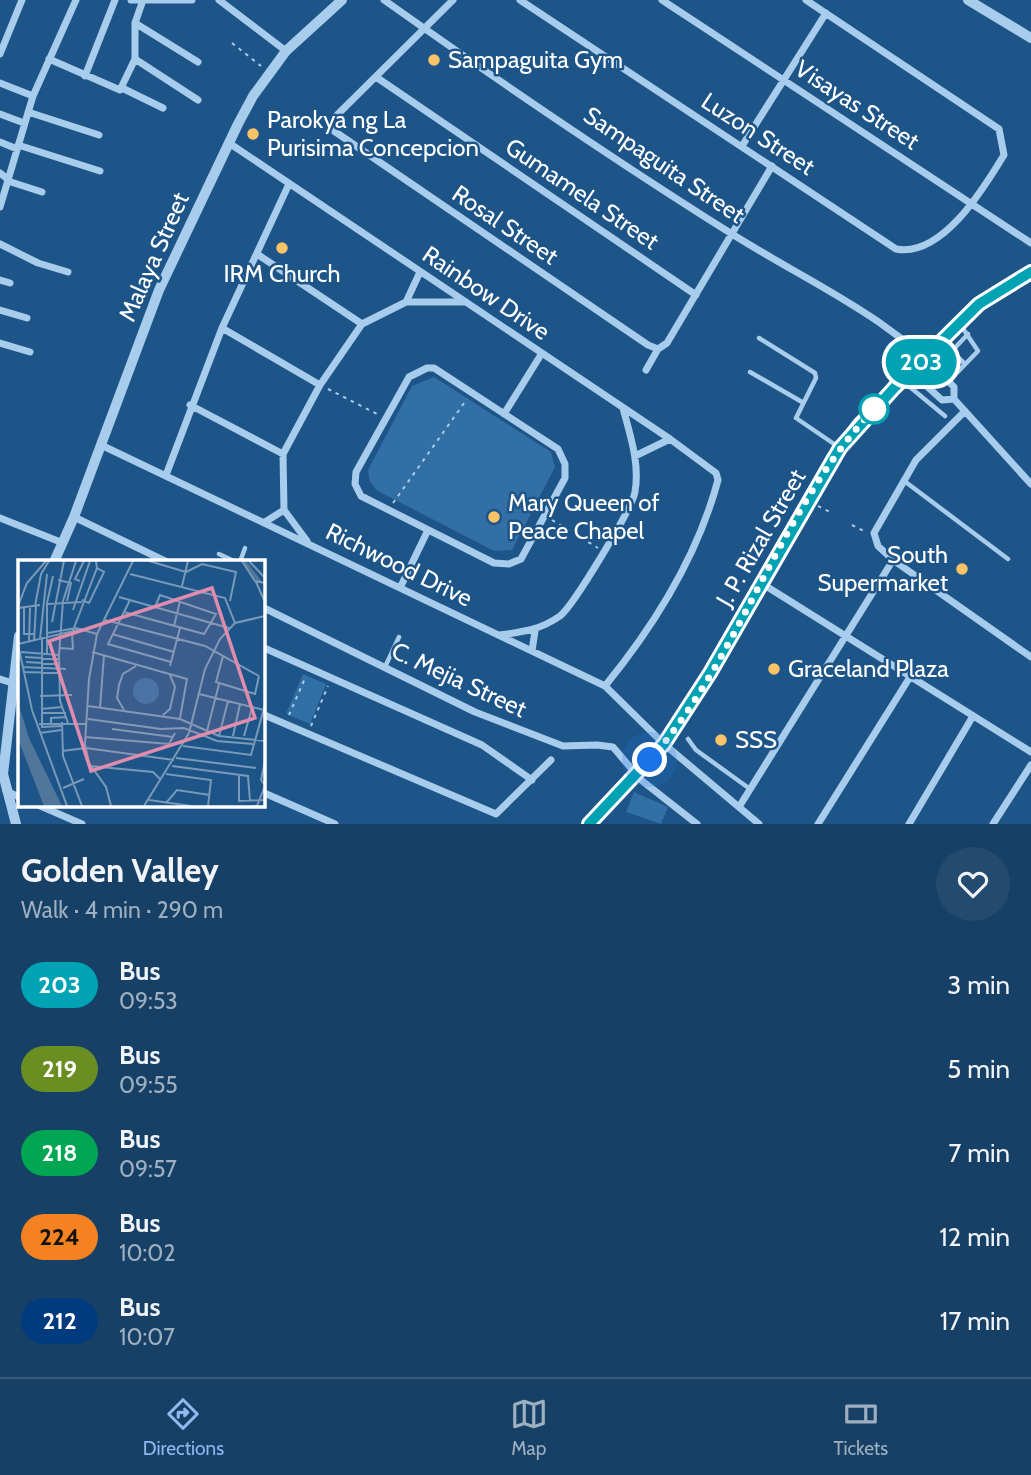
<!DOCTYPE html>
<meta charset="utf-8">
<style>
:root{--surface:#164066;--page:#234b6f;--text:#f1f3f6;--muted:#9eafbf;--line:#35597a;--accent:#90b9f0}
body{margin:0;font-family:Cabin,sans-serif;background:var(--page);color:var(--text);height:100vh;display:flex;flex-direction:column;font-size:26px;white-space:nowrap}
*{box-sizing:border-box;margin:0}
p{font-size:23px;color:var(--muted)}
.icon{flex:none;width:38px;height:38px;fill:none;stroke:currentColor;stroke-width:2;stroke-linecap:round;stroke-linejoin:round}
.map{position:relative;height:824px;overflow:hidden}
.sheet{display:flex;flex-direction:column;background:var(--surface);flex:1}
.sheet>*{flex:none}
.badge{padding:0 14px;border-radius:23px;font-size:24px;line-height:46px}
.you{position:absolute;width:35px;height:35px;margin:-18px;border:5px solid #fff;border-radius:50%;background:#1a73e8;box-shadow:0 0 0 10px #1a73e833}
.map>.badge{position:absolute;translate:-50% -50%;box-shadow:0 0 0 4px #fff}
.round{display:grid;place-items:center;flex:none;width:74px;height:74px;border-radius:37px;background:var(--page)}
.overview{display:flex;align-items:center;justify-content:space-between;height:119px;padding:0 21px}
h1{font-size:33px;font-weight:800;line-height:52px}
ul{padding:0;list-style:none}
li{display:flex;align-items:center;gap:21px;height:84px;padding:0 21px}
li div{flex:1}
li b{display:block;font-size:26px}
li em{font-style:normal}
li .badge{min-width:77px;font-weight:700;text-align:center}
.menu{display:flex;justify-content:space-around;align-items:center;height:98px;border-top:2px solid var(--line);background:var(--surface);font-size:19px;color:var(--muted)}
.menu a{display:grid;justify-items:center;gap:4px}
.menu .current{color:var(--accent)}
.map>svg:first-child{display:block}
.green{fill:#326fa5}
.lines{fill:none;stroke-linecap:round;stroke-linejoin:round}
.path{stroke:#a8cceb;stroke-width:2;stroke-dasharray:3.5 5;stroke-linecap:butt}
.service{stroke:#a8cceb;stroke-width:4.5}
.minor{stroke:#a8cceb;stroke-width:7}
.tertiary{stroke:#a8cceb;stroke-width:10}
.primary{stroke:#ecf5fe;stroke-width:14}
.line-casing{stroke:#fff;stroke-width:16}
.line{stroke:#00a3b4;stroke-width:10}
.walk{stroke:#fff;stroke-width:7;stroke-dasharray:0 12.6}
.poi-dot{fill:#fac367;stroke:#1e5588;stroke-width:2.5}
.stop-dot{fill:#fff;stroke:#00a3b4;stroke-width:3.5}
.labels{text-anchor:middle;stroke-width:5;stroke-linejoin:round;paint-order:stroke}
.poi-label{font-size:24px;fill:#fff;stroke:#1e5588;text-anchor:start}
.street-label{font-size:24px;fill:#fff;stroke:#1e5588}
.inset-river{fill:none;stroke:#50769b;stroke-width:3.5}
.inset-road{fill:none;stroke:#7899b8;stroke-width:2}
.view{fill:#e08cad;fill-opacity:0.15;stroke:#e08cad;stroke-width:3.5}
.inset-edge{fill:none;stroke:#fff;stroke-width:3.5}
</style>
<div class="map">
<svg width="1031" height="824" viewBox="0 0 1031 824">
<rect width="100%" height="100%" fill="#1e5588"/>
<path class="green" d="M 434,377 L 551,452 L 555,467 L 512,550 L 494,551 L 378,491 L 370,482 L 368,470 L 412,386 Z
M 303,674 L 326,684 L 310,724 L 286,714 Z
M 634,792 L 668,807 L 661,824 L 626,812 Z"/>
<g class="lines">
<path class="path" d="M 232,43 L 261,66
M 328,389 L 379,415
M 393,503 L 467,399
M 818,506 L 830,512
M 552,520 L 598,548
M 852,525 L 866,532
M 289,715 L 306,676
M 311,726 L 328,686"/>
<path class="service" d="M 759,338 L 815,373 L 816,378 L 796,418 L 837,446
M 944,344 L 965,364
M 952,351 L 968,334
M 750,372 L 802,402
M 949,381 L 978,351 L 962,327
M 905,383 L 945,416
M 903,480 L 1008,559
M 219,554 L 236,562
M 240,562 L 245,548
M 385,667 L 399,637
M 688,739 L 696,750 L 750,789"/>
<path class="minor" d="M 131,0 L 192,0
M 219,0 L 286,51
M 384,0 C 497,80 614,160 732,234 C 813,285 887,314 954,387 L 954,399 L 1031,484
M 453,0 L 335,117 L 334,131 L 648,345 L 658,349
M 520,0 L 896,249 C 942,258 984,188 1004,155 L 999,129 L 806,0
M 662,0 L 1031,243
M 135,23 L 198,62
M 0,54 L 22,0
M 49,59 L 120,90 L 135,59 L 135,23 L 143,0
M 135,59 L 198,100
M 85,76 L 115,0
M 376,77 L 696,295
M 0,83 L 33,96
M 122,88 L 163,108
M 28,112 L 99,135
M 0,114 L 24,123
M 0,142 L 17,149
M 229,143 L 670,439 L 716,473 L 718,480 C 698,555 654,626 605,686
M 18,145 L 100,171
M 742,146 L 826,13
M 0,173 L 11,182 L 42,192
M 0,207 L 33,96 L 76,0
M 0,244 L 38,263 L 68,272
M 257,254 L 362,324
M 0,280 L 10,283
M 406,302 L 420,272
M 0,310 L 27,318
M 222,328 L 320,385
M 0,343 L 30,352
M 427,368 L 434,368 L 558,449 L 565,464 L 565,478 L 521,559 L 509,564 L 494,563 L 361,496 L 355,484 L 356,472 L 409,377 Z
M 646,370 L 658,349 L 667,343 L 772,166
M 911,372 L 942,400 L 954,399
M 190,405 L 283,454
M 965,411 L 916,460 L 874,533 L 878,546 L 893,560 L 1031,657
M 504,414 L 542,353
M 101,445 L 605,686 L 664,744 L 759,824
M 635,456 L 670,439
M 166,475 L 222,328 L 289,184
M 74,517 L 167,562
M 0,518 L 63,543
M 265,522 L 284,510
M 307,541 L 284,510 L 283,454 L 320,385 L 362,324 L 406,302 L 466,302
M 761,583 L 1031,752
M 400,588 L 428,530
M 262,607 L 475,712 L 563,746 L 597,745 L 613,747 L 641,780 L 697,824
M 500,635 C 523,632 540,630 560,616 C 573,606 632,509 635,492 C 640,463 630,435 623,408
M 262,647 L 482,745 L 532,780
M 532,651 L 535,631
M 0,679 L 19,685
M 262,714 L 496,814 L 551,760
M 6,791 L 19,797
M 262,792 L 335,824
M 38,805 L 82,824
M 739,807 L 893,560
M 818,824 L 910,677
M 909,824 L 973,716
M 993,824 L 1031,765"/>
<path class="tertiary" d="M 968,0 L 1031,38
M 54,562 L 74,517 L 159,290 L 238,124 L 253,96 L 286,51 L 342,0
M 16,824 L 3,774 L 19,636"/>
<path class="primary" d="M 589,824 L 664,744 L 710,673 L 833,458 L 859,424 L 979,304 L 1031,272"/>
</g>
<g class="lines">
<defs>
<path id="line" d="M 589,824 L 664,744 L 710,673 L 840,448 L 895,387 L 979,304 L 1031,272"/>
</defs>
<use href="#line" class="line-casing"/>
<use href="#line" class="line"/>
<path class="walk" d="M 650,760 C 743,654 779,507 877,406 L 874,409"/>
</g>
<g class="poi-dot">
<circle cx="434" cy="60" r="7"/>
<circle cx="253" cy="134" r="7"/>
<circle cx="282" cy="248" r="7"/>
<circle cx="494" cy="517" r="7"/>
<circle cx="962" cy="569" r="7"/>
<circle cx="774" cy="669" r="7"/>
<circle cx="721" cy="740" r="7"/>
</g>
<circle class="stop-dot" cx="874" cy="409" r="14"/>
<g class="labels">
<g class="poi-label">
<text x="448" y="68">Sampaguita Gym</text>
<text x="267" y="128">Parokya ng La<tspan x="267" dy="28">Purisima Concepcion</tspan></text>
<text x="282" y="282" text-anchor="middle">IRM Church</text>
<text x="508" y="511">Mary Queen of<tspan x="508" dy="28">Peace Chapel</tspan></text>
<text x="948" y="563" text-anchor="end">South<tspan x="948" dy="28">Supermarket</tspan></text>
<text x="788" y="677">Graceland Plaza</text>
<text x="735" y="748">SSS</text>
</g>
<g class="street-label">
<text transform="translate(857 105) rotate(33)" y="8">Visayas Street</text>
<text transform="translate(758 134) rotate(33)" y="8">Luzon Street</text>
<text transform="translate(664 165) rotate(34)" y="8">Sampaguita Street</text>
<text transform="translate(582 194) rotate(34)" y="8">Gumamela Street</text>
<text transform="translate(505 225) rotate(34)" y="8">Rosal Street</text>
<text transform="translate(154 257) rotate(-66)" y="8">Malaya Street</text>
<text transform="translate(486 293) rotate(34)" y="8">Rainbow Drive</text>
<text transform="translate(761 538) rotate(-60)" y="8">J. P. Rizal Street</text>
<text transform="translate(399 565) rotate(26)" y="8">Richwood Drive</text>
<text transform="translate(459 680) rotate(25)" y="8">C. Mejia Street</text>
</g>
</g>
<g transform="translate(18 560)">
<rect width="247" height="247" fill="#1e5588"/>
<path d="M115 131a13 13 0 1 1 26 0a13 13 0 1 1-26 0Z" fill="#326fa5"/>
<path d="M 0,142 L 11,178 L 44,246 L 26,246 L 0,179 Z" fill="#50769b"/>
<path class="inset-river" d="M 226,1 L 242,22"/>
<path class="inset-road" d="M 131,1 L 168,12M 224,1 L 237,21 L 247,23M 231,1 L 247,18M 168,12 L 184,4 L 218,12 L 212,41M 112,14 L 207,38 L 217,63M 40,20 L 53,23 L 49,41M 62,21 L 57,19 L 66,1M 238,22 L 247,42M 164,26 L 170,1M 101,37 L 211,68M 64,40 L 71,43 L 86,12 L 79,8M 112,40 L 90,84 L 153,102M 30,44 L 64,42M 0,46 L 9,23 L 28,1M 17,46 L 23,14 L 31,1M 0,48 L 22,45M 6,48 L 6,74 L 17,74M 55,50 L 72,1M 106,52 L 186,74 L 198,54 L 142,35 L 137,47M 87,60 L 187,86 L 241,116M 34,62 L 46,1M 156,66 L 162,41M 30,73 L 58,68 L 79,74M 94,74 L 156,92M 22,79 L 29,14M 24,79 L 24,167 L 44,166M 16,81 L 18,46M 11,82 L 12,48M 42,88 L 55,89 L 54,73 L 79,8 L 78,1M 3,92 L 41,95M 74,92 L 169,119 L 162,158M 29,94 L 29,43 L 35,16M 205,96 L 198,122 L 237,134 L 241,116M 7,97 L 41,99M 8,102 L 41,104M 152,106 L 162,68M 4,107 L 48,109M 5,112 L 42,113M 181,134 L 246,150M 22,136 L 54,135M 70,146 L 162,159 L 201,176 L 247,181M 82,148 L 86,95M 23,149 L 44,147M 106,150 L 99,138 L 101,125 L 105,114 L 118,106M 23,153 L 48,153M 145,155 L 152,149 L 157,127 L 152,115M 70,159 L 143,169 L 166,168 L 199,181 L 235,184M 44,162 L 45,196 L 64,246M 33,163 L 33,158 L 49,157M 50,163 L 42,141 L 41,95 L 45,41 L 58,1M 21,164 L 69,164M 94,169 L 155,177M 189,171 L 201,124M 22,173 L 43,170M 201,176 L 210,141M 215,176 L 222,144M 226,176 L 234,148M 67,177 L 151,184 L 157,173M 165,186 L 233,195 L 247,145M 44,191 L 68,188 L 156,200M 158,198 L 238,208M 247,201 L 243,220 L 247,225M 72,206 L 135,212 L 143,220M 154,206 L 230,216 L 232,241M 148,214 L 193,220 L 190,246M 221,215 L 221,241 L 247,240M 45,228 L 66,219M 131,240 L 173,246M 148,243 L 159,230 L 192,235M 49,246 L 14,150 L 0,84 L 64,69M 93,246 L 88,227 L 71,203 L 67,184 L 71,119 L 79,74 L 115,1M 126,246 L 171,173 L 187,109 L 202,79 L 217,63 L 247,56M 234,246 L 239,246 L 247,226"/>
<path class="view" d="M 194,28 L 237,158 L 73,211 L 31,81 Z"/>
<rect width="247" height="247" class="inset-edge"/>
</g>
</svg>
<div class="you" style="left:650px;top:760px"></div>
<b class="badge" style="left:921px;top:362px;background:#00a3b4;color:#fff">203</b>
</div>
<section class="sheet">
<div class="overview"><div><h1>Golden Valley</h1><p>Walk · 4 min · 290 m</p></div><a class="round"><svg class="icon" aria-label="heart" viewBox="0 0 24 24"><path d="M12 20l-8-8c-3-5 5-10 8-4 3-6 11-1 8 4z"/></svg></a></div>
<ul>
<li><span class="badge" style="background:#00a3b4;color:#fff">203</span><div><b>Bus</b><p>09:53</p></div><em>3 min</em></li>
<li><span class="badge" style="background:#6b8e23;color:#fff">219</span><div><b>Bus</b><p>09:55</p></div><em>5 min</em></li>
<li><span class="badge" style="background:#00a651;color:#fff">218</span><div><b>Bus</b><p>09:57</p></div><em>7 min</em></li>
<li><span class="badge" style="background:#f58220;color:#111">224</span><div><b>Bus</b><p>10:02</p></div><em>12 min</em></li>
<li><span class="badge" style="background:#003b80;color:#fff">212</span><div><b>Bus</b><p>10:07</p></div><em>17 min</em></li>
</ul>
</section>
<nav class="menu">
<a class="current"><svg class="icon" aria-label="directions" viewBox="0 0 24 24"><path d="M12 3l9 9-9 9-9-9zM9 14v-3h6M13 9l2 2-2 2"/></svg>Directions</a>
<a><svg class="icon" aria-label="map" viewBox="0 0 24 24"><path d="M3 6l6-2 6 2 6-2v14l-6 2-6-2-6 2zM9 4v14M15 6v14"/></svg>Map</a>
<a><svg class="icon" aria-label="tickets" viewBox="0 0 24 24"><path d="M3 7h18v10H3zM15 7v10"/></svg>Tickets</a>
</nav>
